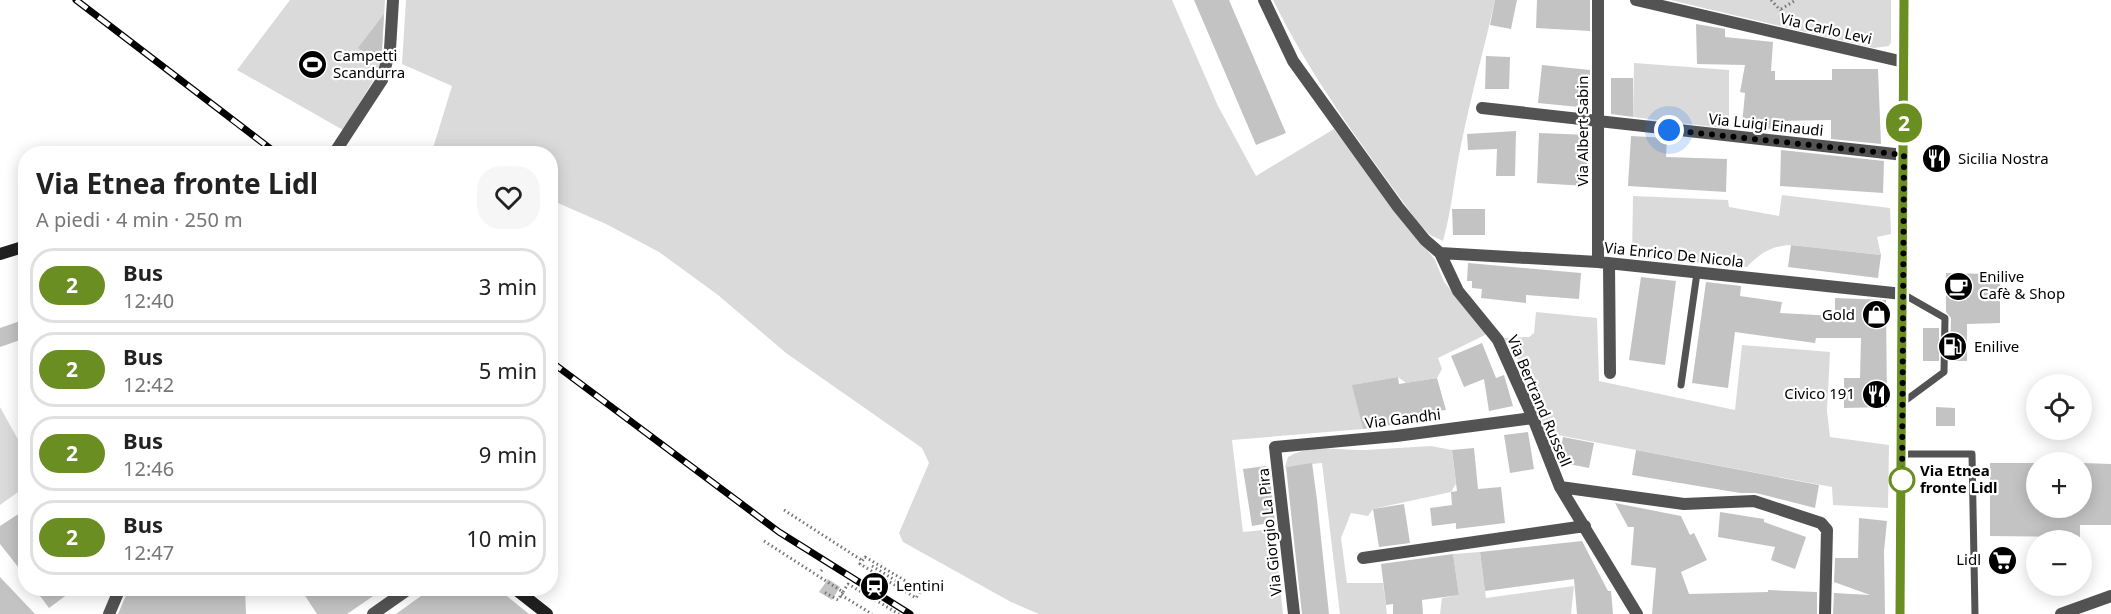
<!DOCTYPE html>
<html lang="it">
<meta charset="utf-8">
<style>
:root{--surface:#fff;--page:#f6f6f6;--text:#222;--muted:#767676;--line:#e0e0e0}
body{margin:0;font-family:"Noto Sans",sans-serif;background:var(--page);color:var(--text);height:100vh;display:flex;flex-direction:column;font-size:22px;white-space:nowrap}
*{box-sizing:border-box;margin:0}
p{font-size:20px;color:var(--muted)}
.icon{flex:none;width:33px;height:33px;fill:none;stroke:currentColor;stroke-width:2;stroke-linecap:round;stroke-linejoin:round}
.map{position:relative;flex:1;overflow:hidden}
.sheet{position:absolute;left:18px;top:146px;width:540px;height:450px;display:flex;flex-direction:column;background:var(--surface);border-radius:24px;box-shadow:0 3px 15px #0003}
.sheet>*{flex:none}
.badge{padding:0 12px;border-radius:20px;font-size:21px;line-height:39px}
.controls{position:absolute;left:2026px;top:374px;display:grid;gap:12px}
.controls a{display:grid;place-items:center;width:66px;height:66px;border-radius:50%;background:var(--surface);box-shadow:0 3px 15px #0003;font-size:30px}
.you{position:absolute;width:30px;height:30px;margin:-15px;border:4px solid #fff;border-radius:50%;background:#1a73e8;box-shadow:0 0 0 9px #1a73e833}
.map>.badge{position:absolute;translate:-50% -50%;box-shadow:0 0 0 3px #fff}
.round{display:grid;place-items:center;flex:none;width:63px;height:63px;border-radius:24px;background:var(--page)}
.summary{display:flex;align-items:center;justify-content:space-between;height:102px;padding:0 18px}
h1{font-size:28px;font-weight:700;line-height:45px}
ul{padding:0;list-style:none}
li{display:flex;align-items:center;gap:18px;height:75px;margin:0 12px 9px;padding:0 6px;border:3px solid var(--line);border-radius:24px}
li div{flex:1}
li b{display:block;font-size:22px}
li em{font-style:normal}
li .badge{min-width:66px;font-weight:700;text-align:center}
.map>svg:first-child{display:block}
.green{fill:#dadada}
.building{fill:#c3c3c3}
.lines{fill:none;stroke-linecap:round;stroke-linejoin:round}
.path{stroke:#757575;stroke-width:3;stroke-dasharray:1.5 3;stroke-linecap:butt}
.lane{stroke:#535353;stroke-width:7}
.street{stroke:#535353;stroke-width:12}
.secondary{stroke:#202020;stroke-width:12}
.rail-casing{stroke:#000;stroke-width:7}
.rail{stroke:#fff;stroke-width:4.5;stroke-dasharray:14;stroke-linecap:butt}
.line-casing{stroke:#fff;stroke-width:14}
.line{stroke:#6b8e23;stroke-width:9}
.walk{stroke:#000;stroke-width:6;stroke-dasharray:0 10.8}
.stop-dot{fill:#fff;stroke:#6b8e23;stroke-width:3}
.labels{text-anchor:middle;stroke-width:4.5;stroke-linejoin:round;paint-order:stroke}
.street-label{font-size:15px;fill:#000;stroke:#fff}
.poi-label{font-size:15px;fill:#000;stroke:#fff;text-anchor:start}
.stop-label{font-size:15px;font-weight:bold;fill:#000;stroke:#fff;text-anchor:start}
</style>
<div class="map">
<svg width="2111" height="614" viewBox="0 0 2111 614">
<rect width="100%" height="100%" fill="#fff"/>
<path class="green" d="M 290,0 L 385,0 L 381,68 L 343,130 L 237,70 Z
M 406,0 L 1172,0 L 1218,106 L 1256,176 L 1334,129 L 1435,260 L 1444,282 L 1487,334 L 1438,358 L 1442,369 L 1437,378 L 1406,383 L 1398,377 L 1353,385 L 1363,429 L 1232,440 L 1243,532 L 1274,529 L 1283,614 L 1039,614 L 1011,602 L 903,542 L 899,533 L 929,463 L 922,448 L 786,353 L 718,295 L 659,252 L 606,224 L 551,200 L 550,153 L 443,153 L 433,148 L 452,86 L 402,64 Z
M 1273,0 L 1495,0 C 1484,49 1471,96 1461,145 C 1454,178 1452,209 1443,241 L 1430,235 L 1417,221 C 1364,148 1313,81 1273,0 Z
M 1670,0 L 1891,0 L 1891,42 L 1889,46 L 1874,48 Z
M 1634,63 L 1729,70 L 1729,129 L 1633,117 Z
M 1782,195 L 1890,208 L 1891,234 L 1877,237 L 1881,255 L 1791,245 C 1771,246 1760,253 1747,267 L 1632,257 L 1633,196 L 1728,200 L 1729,207 L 1779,216 Z
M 1536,312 L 1597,318 L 1599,381 L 1735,410 L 1742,345 L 1830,352 L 1827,411 L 1830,437 L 1889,445 L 1888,508 L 1833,505 L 1832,487 L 1547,433 L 1523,377 L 1522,365 L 1503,338 L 1529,337 L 1534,333 Z
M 0,407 L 25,452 L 25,487 L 0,505 Z
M 1431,446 L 1452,450 L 1456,484 L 1451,492 L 1373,509 L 1368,516 L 1351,513 L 1341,538 L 1347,583 L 1383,583 L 1387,614 L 1340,614 L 1322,463 L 1285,467 L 1288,457 C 1313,443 1339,451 1366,450 C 1388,449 1409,447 1431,446 Z
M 1480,552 L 1486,598 L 1574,586 L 1571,614 L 1440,614 L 1442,598 L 1459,595 L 1453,554 Z"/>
<path class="building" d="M 1194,0 L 1229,0 L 1286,133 L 1256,145 Z
M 1495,0 L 1517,0 L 1511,29 L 1490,25 Z
M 1537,0 L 1590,0 L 1590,31 L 1536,28 Z
M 384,14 L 382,48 L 379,60 L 358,48 Z
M 1696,24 L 1725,29 L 1725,37 L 1773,42 L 1771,71 L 1775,71 L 1775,80 L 1832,80 L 1832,69 L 1878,69 L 1881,144 L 1831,139 L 1831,120 L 1778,121 L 1778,130 L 1742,125 L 1745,93 L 1740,92 L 1745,65 L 1697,64 Z
M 1486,56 L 1510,57 L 1509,89 L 1485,89 Z
M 1542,65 L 1590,70 L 1589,108 L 1538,103 Z
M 1611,78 L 1633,78 L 1633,117 L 1611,114 Z
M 1516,131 L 1515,176 L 1496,176 L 1497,149 L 1468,150 L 1467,134 Z
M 1539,133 L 1589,135 L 1586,186 L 1537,183 Z
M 1631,136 L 1667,138 L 1666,157 L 1727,159 L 1726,192 L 1628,186 Z
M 1781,150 L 1884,161 L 1883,193 L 1780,186 Z
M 1452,209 L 1485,209 L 1485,235 L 1453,235 Z
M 1791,245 L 1881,255 L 1878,278 L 1788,267 Z
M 1468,263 L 1581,273 L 1579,299 L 1526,295 L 1526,303 L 1481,298 L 1482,289 L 1472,288 L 1472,281 L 1467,281 Z
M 1946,273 L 1990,274 L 1990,284 L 2000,284 L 2000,323 L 1967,324 L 1967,361 L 1950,361 L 1951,318 L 1946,312 Z
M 1641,277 L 1676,281 L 1665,365 L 1629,360 Z
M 1706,282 L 1741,286 L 1740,296 L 1782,302 L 1780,313 L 1835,316 L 1835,298 L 1886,300 L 1887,407 L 1844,408 L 1844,378 L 1860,378 L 1861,338 L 1816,338 L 1815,343 L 1735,332 L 1728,388 L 1692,383 Z
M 26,319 L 26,338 L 0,347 L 0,328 Z
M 1923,328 L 1939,328 L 1939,361 L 1923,361 Z
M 1482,343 L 1496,378 L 1504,375 L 1513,406 L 1489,411 L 1484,379 L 1464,387 L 1451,356 Z
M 1398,377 L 1399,384 L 1437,378 L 1446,410 L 1404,415 L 1406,423 L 1363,429 L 1352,385 Z
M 1936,407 L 1955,408 L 1955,426 L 1936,426 Z
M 1528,432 L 1534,469 L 1510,473 L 1504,435 Z
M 1563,437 L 1594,443 L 1589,468 L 1559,462 Z
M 1474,448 L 1478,489 L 1501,487 L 1505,523 L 1456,529 L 1456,523 L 1432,526 L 1430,508 L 1452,505 L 1451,492 L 1457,491 L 1452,450 Z
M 1636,450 L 1819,485 L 1815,508 L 1756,493 L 1740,493 L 1632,475 Z
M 1312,463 L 1317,500 L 1329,614 L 1302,614 L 1286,467 Z
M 1990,463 L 2037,463 L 2037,507 L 2082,507 L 2082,463 L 2111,464 L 2111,525 L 2080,525 L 2080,537 L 1990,536 Z
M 1266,466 L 1269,469 L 1275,522 L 1252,526 L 1243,469 Z
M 1615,503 L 1681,516 L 1690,535 L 1694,533 L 1707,560 L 1681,572 L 1689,594 L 1768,592 L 1768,590 L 1817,592 L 1817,614 L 1652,614 L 1656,568 L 1631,565 L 1634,527 L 1628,527 Z
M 1404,504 L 1410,543 L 1379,547 L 1373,509 Z
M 26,509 L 26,577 L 0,544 L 0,526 Z
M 1720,512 L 1764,519 L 1764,522 L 1806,537 L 1795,569 L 1771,560 L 1775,547 L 1718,537 Z
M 1859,518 L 1887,521 L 1884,551 L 1885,614 L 1833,614 L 1834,593 L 1870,595 L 1834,582 L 1835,558 L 1858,558 Z
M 1582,541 L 1608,591 L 1611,591 L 1613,614 L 1577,614 L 1574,579 L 1485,591 L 1480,552 Z
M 1453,554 L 1459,595 L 1422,600 L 1423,614 L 1393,614 L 1393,604 L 1386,605 L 1381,564 Z
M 0,577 L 35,614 L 0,614 Z
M 828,579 L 840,587 L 832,600 L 819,592 Z
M 34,588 L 76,588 L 49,608 Z
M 129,588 L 245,588 L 246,614 L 118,614 Z
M 300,588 L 385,588 L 347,614 L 317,614 Z
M 432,588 L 497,588 L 529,614 L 396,614 Z"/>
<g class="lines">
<path class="path" d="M 1771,0 L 1792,23
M 1781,9 L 1796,0
M 784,510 L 863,561
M 764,541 L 843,592 L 838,600 L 824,592
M 865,557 L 921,590 L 916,598 L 860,564 Z
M 872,566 L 898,582
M 821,571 L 822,570
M 843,592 L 848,584 L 899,614
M 841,595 L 872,614"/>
<path class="lane" d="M 1681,385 L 1697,273
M 1902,403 L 1944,372 L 1945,318 L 1903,294
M 1902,454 L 1972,454 L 1975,614"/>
<path class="street" d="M 1264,0 L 1293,61 L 1398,207 L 1425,240 L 1440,253 L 1458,291 L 1498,340 L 1533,418 L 1560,487 L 1637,614
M 1636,0 L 1904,62
M 1482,108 L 1904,155
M 335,152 L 382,80 L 390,49 L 393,0
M 1440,253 L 1598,262 L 1903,294
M 1598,262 L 1598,0
M 1609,263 L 1610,373
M 1560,487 L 1684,504 L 1754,501 L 1821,523 L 1827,530 L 1825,614
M 1363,558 L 1585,526
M 109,614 L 120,588
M 373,614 L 410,588
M 1294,614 L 1275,447 L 1396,436 L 1533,418
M 2061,614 L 2111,596"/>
<path class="secondary" d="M 0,254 L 26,246
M 514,588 L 547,614
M 1900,614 L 1904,0"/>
<defs>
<path id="rail" d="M 76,0 L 276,153
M 550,361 L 779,532 L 910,614"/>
</defs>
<use href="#rail" class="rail-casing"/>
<use href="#rail" class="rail"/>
</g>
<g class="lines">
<defs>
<path id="line" d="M 1900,614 L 1904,0"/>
</defs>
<use href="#line" class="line-casing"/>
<use href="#line" class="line"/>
<path class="walk" d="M 1669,130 L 1904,155 L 1902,480"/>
</g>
<defs>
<symbol id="stadium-disc" viewBox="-11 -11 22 22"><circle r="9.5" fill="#000" stroke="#fff"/><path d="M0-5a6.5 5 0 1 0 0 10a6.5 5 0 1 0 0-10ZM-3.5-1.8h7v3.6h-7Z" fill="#fff"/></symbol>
<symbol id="restaurant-disc" viewBox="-11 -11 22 22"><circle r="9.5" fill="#000" stroke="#fff"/><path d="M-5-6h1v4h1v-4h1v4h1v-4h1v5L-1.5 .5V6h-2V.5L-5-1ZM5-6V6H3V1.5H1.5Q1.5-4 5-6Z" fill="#fff"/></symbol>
<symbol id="cafe-disc" viewBox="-11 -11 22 22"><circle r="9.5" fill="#000" stroke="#fff"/><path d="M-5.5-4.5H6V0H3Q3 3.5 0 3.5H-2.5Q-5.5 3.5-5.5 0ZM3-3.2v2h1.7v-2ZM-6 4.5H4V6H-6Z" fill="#fff"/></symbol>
<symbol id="shop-disc" viewBox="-11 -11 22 22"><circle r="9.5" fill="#000" stroke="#fff"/><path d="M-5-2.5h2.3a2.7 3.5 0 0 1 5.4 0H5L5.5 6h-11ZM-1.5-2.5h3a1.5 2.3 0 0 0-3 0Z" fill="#fff"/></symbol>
<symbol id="fuel-disc" viewBox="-11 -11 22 22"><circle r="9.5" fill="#000" stroke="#fff"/><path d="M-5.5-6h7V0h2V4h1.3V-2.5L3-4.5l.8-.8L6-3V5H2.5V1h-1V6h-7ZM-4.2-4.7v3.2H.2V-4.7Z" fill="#fff"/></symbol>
<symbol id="supermarket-disc" viewBox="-11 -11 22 22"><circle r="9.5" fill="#000" stroke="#fff"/><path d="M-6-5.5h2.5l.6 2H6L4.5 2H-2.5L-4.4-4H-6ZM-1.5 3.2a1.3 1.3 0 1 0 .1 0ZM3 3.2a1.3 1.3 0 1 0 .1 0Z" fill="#fff"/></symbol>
<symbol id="station-disc" viewBox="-11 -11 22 22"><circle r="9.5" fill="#000" stroke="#fff"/><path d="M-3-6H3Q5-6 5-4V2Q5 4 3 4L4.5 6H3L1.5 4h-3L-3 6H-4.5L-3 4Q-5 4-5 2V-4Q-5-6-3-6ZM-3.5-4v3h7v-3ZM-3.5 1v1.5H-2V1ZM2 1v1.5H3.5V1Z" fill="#fff"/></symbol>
</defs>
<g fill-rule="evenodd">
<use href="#stadium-disc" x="296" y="48" width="33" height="33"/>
<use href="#restaurant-disc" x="1920" y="142" width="33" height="33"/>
<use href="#cafe-disc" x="1942" y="270" width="33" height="33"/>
<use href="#shop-disc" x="1860" y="298" width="33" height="33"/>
<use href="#fuel-disc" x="1936" y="330" width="33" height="33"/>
<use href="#restaurant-disc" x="1860" y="378" width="33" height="33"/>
<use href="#supermarket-disc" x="1986" y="544" width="33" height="33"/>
<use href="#station-disc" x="858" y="570" width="33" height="33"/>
</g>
<circle class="stop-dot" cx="1902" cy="480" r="12"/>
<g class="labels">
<g class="street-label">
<text transform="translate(1826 29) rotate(13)" y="5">Via Carlo Levi</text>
<text transform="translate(1766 125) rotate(6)" y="5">Via Luigi Einaudi</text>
<text transform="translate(1583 131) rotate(-90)" y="5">Via Albert Sabin</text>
<text transform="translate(1674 255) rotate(6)" y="5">Via Enrico De Nicola</text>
<text transform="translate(1539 401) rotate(67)" y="5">Via Bertrand Russell</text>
<text transform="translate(1403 419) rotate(-7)" y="5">Via Gandhi</text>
<text transform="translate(1270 532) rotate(-96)" y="5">Via Giorgio La Pira</text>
</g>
<g class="poi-label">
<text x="333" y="61">Campetti<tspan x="333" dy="17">Scandurra</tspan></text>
<text x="1958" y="164">Sicilia Nostra</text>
<text x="1979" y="282">Enilive<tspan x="1979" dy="17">Cafè &amp; Shop</tspan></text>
<text x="1855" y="320" text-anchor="end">Gold</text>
<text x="1974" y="352">Enilive</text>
<text x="1855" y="399" text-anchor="end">Civico 191</text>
<text x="1981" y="565" text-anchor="end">Lidl</text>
<text x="896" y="591">Lentini</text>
</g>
<g class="stop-label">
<text x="1920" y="476">Via Etnea<tspan x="1920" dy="17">fronte Lidl</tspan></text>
</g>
</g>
</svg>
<div class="controls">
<a><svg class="icon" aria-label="locate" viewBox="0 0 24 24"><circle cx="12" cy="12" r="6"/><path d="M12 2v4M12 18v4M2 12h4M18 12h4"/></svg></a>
<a>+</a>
<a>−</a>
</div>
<div class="you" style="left:1669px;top:130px"></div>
<b class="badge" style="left:1904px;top:123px;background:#6b8e23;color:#fff">2</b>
<section class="sheet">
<div class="summary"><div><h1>Via Etnea fronte Lidl</h1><p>A piedi · 4 min · 250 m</p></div><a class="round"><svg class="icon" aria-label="heart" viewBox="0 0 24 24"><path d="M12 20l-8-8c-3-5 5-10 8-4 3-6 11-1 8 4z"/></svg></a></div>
<ul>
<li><span class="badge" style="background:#6b8e23;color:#fff">2</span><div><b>Bus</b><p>12:40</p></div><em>3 min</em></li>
<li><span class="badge" style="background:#6b8e23;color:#fff">2</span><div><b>Bus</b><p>12:42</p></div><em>5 min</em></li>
<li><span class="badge" style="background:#6b8e23;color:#fff">2</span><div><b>Bus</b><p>12:46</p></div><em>9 min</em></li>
<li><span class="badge" style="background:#6b8e23;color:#fff">2</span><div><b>Bus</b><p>12:47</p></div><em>10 min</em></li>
</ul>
</section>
</div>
